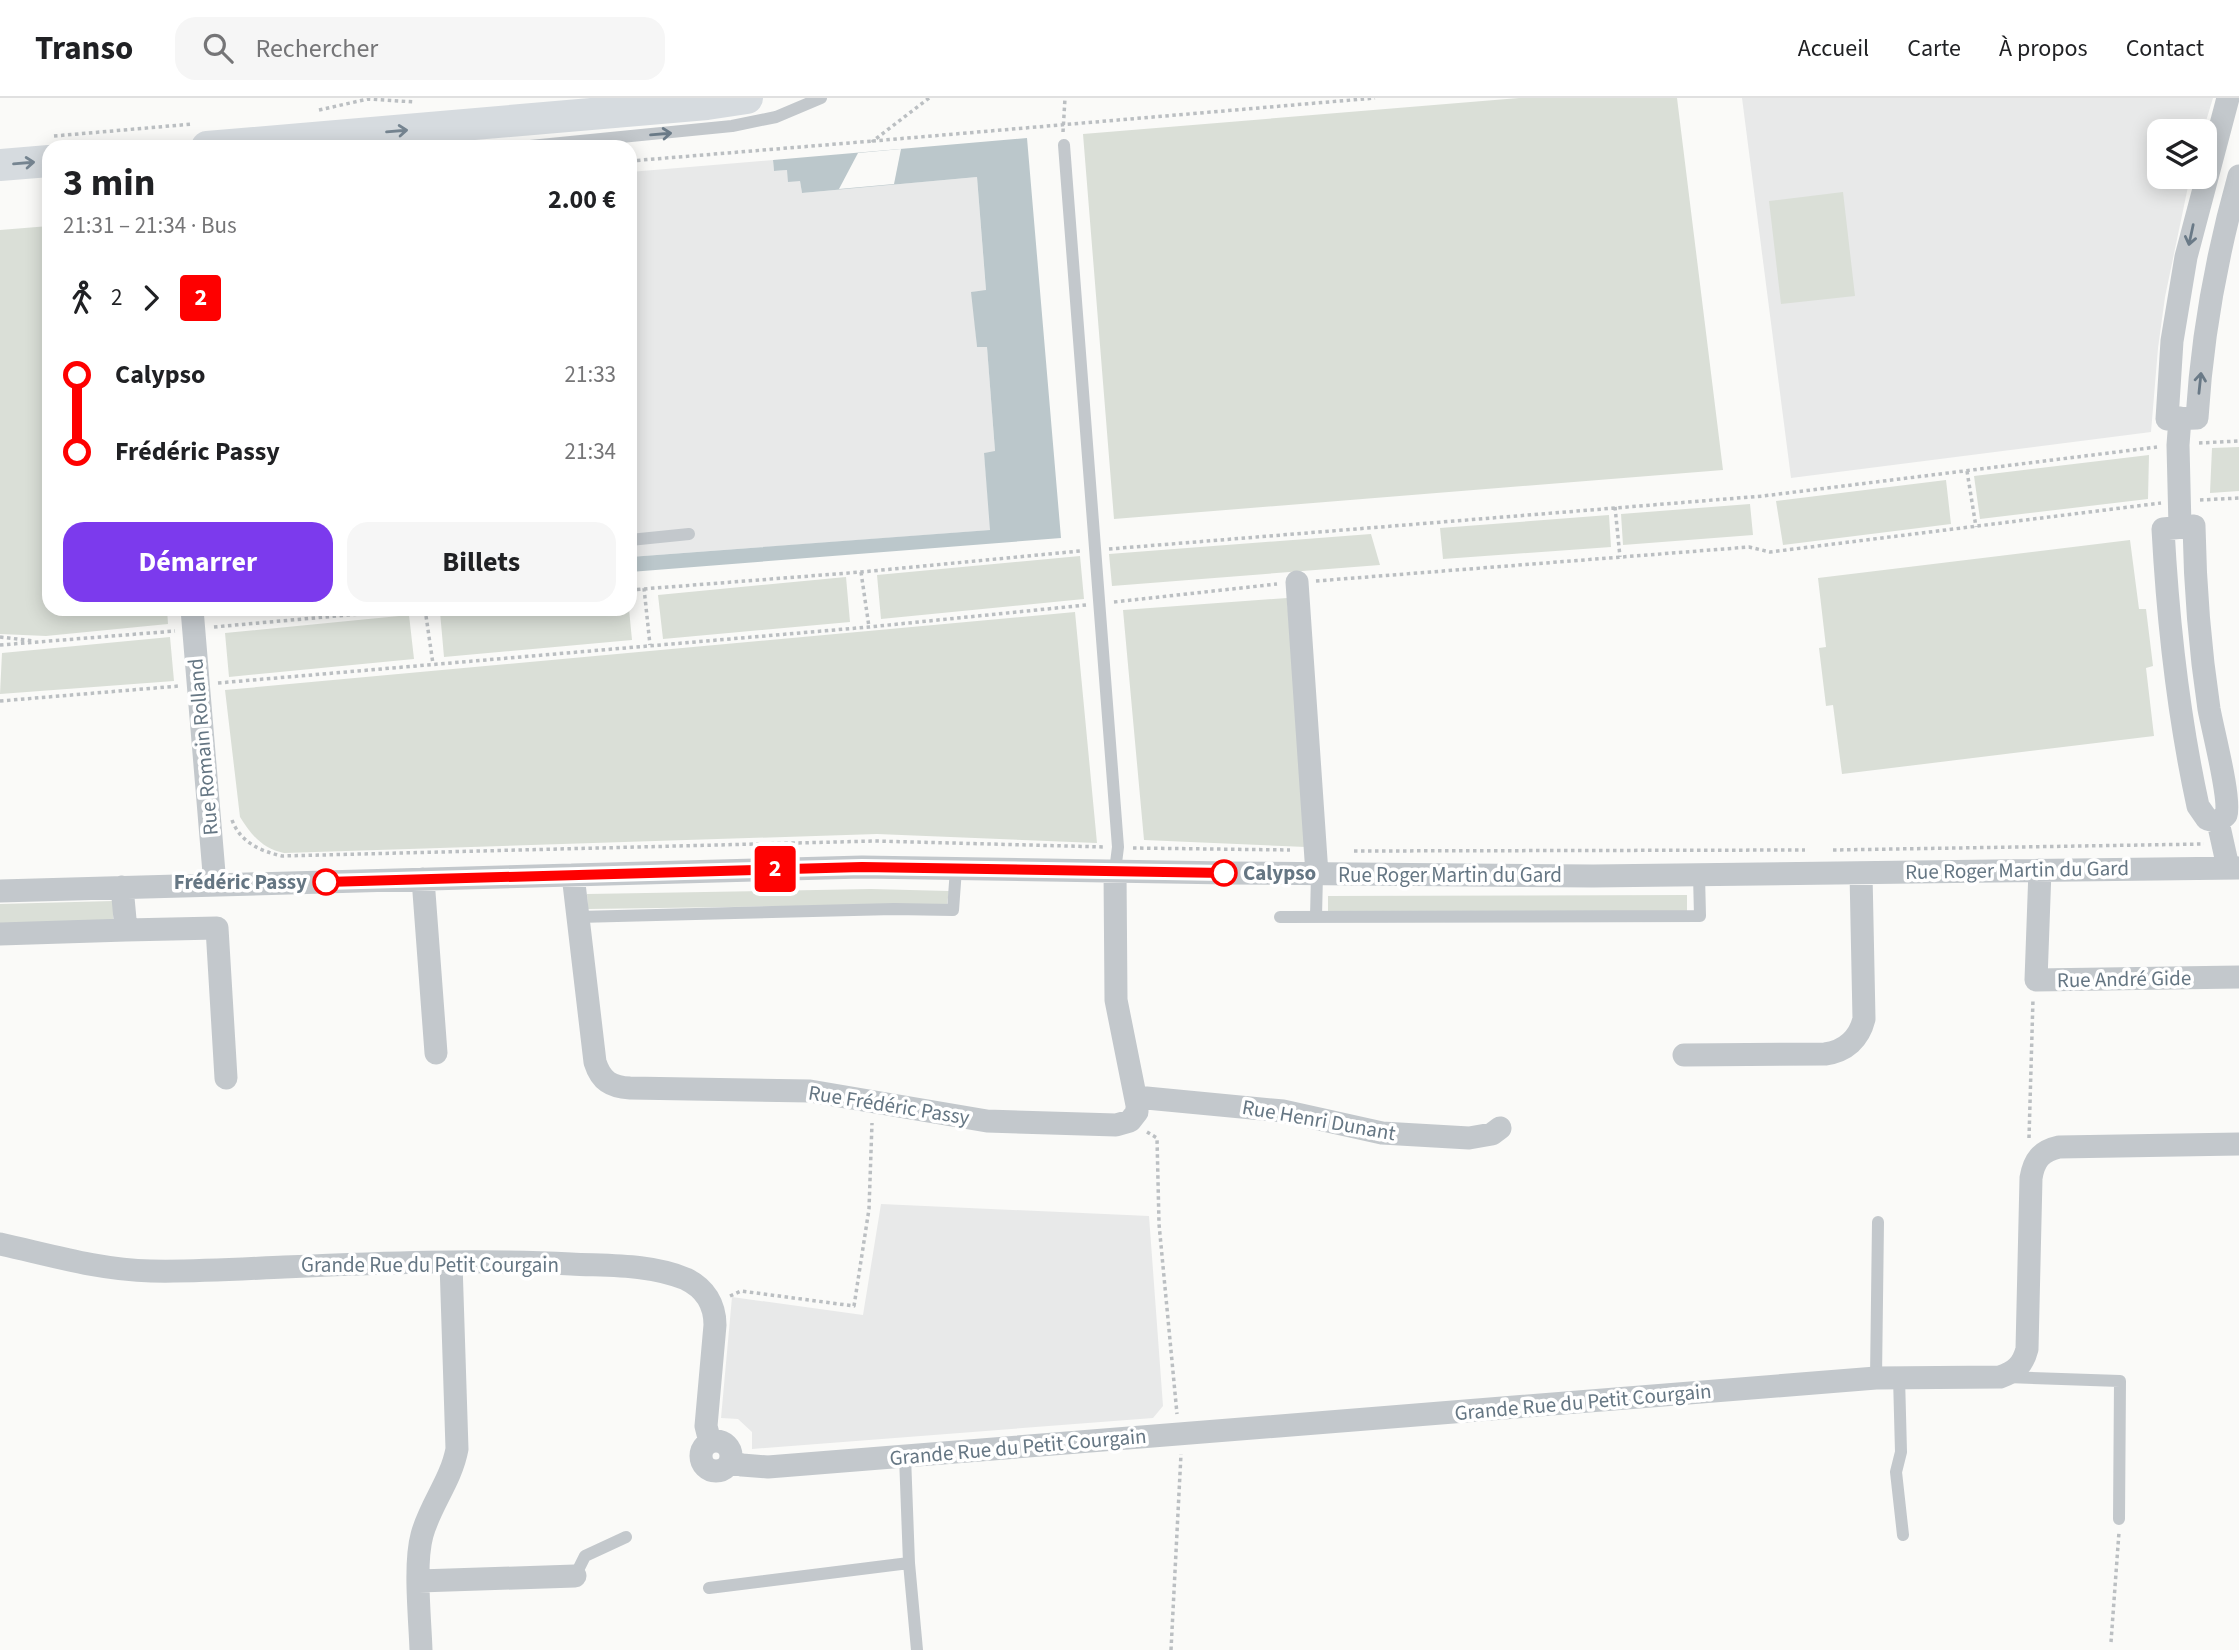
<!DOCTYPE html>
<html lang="fr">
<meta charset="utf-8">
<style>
:root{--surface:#fff;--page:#f6f6f6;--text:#202124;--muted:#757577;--line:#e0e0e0;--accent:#7c3aed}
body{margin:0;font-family:"Source Sans 3",sans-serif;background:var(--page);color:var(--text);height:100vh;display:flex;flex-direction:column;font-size:26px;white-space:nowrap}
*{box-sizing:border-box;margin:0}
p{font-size:23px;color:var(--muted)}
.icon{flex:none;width:38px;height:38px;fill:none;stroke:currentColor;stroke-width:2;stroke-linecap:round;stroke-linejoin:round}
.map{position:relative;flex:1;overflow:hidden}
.side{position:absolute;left:42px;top:42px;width:595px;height:476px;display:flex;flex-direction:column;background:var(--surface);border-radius:21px;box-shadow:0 4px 18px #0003}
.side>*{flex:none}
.badge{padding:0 14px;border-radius:5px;font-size:24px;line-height:46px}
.buttons{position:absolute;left:2147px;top:21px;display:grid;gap:14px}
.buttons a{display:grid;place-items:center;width:70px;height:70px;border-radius:14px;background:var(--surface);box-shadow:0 4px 18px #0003;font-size:35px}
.map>.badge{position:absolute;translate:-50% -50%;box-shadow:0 0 0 4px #fff}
.legs{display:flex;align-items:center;gap:10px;height:77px;padding:0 21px;font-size:23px}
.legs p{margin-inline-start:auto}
.overview{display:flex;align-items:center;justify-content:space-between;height:119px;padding:0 21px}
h1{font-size:38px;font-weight:700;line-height:52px}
.action{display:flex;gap:14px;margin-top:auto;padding:14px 21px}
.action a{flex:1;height:80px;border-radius:21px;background:var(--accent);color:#fff;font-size:28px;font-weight:700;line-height:80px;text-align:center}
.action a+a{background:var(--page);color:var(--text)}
ul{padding:0 21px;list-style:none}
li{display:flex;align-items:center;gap:24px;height:77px;font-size:26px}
li i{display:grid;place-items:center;width:10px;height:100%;margin:0 9px;background:currentColor}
li i::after{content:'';width:18px;height:18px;margin:-9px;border:5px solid;border-radius:50%;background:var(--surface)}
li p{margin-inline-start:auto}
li:first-child i{background:linear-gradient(#0000 50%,currentColor 0)}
li:last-child i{background:linear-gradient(currentColor 50%,#0000 0)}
header{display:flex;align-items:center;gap:42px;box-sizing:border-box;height:98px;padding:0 35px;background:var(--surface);border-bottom:2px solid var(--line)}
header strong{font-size:33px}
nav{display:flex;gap:38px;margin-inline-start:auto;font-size:24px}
.search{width:490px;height:63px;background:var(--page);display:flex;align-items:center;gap:18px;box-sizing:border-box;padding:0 24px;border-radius:21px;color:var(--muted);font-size:26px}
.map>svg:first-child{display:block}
.built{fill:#e8e9e9}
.green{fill:#dadfd7}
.water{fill:#bbc7cb}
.pier{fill:#fafaf8}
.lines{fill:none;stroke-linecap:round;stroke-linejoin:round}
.path{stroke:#bbbfc2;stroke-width:3.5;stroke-dasharray:3.5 3.5;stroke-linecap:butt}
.lane{stroke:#c3c8cc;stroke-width:12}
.street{stroke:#c3c8cc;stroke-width:23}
.secondary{stroke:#d6dbdf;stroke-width:32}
.oneway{stroke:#768591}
.oneway2{stroke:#6a7a87}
.line-1-casing{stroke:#fff;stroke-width:16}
.line-1{stroke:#fe0000;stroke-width:10}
.stop-1-dot{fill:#fff;stroke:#fe0000;stroke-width:3.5}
.labels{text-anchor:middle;stroke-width:7;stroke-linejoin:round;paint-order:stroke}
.street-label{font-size:21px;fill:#657683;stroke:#fff}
.stop-label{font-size:21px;font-weight:bold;fill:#657683;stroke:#fff;text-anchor:start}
</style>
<header>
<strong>Transo</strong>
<div class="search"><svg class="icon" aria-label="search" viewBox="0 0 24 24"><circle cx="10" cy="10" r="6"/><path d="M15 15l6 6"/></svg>Rechercher</div>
<nav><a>Accueil</a><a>Carte</a><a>À propos</a><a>Contact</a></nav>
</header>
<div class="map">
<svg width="2239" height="1552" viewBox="0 0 2239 1552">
<rect width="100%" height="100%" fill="#fafaf8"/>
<path class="built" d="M 1742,0 L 2213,0 L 2203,33 L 2160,33 L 2160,79 L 2190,79 L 2165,199 L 2158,250 L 2151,334 L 1791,380 Z
M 773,62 L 774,73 L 787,72 L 800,83 L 802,95 L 977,79 L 986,193 L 972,194 L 977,249 L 987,248 L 995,354 L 984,355 L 991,432 L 630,459 L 630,74 Z
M 881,1106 L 1149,1118 L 1163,1308 L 1153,1320 L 752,1351 L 752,1334 L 738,1321 L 721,1320 L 732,1199 L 863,1217 Z"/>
<path class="green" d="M 1519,0 L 1677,0 L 1723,372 L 1114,421 L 1083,36 Z
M 1843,94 L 1855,198 L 1781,206 L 1769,103 Z
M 49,128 L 49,511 L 167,511 L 168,526 L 46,538 L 0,536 L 0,132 Z
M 2239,349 L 2239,393 L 2210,395 L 2212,350 Z
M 2149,357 L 2148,401 L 1980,421 L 1974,378 Z
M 1946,382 L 1951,426 L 1783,447 L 1776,403 Z
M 1750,406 L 1753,437 L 1623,447 L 1621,416 Z
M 1609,417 L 1611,449 L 1443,461 L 1440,430 Z
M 1371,436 L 1380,467 L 1112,488 L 1109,456 Z
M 2130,442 L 2139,511 L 2146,511 L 2153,568 L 2146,570 L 2154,638 L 1842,676 L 1833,607 L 1826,608 L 1819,550 L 1826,549 L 1818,480 Z
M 1080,458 L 1084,501 L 881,521 L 877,477 Z
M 846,479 L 850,524 L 663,541 L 658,497 Z
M 1287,500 L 1306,749 L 1144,742 L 1123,512 Z
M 478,511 L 629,511 L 632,542 L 444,559 L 440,514 Z
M 1075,514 L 1097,745 L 877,736 L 284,755 C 263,751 251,737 240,719 L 225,592 Z
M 409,517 L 414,561 L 229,579 L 225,535 Z
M 170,539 L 174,583 L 0,596 L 2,555 Z
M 871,791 L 949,793 L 947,806 L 588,811 L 587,796 Z
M 1687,797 L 1687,813 L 1328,813 L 1328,798 Z
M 113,803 L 113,824 L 0,827 L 0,806 Z"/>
<path class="water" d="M 1027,40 L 1061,440 L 630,474 L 630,459 L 990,432 L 984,355 L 995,353 L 987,249 L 977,249 L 971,194 L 986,192 L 977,79 L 802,95 L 800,83 L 788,84 L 787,72 L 774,73 L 773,62 Z"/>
<path class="pier" d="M 901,51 L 894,86 L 839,91 L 858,55 Z"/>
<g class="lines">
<path class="path" d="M 929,0 L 873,43 L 1375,0
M 319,12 L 368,1 L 415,4
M 1063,34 L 1065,0
M 54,38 L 193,26
M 630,63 L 873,43
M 2199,345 L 2239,343
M 1967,373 L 1976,429
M 2200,402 L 2239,400
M 1615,409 L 1620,459
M 1109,451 L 1763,398 L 2157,349
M 861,474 L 869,529
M 1316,483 L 1749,449 L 1770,454 L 2161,405
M 644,490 L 650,547
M 630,492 L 861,474 L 1080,453
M 1114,504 L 1277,486
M 425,511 L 433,566
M 214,529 L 414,511
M 0,539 L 34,543
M 0,547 L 175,533
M 218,585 L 869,529 L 1086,507
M 0,603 L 179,588
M 232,722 C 240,744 260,753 282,758 L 875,743 L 1105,749
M 1133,750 L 1290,752
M 1833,752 L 2204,746
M 1354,753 L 1805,752
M 1147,1034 L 1157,1040 L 1159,1126 L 1177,1316
M 2029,1040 L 2033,901
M 730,1198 L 741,1193 L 854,1208 L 869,1111 L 872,1025
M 2111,1544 L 2119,1434
M 1171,1552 L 1181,1356"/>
<path class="lane" d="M 1064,47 L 1118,749 L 1115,773
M 520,49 L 732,28 L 776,19 L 821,0
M 630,442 L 689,436
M 578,819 L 894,811 L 953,812 L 956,771
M 1280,819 L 1700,818 L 1699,777
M 1316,819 L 1317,776
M 1899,1279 L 1901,1354 L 1896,1374 L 1903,1437
M 2007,1279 L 2120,1283 L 2119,1421
M 1876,1280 L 1878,1124
M 905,1358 L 909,1465 L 917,1552
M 575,1478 L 585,1458 L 626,1439
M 709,1490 L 909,1465"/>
<path class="street" d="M 2228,0 L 2186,159 L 2172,243 L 2167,321 L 2197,320 C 2202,238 2217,156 2239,78
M 2194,428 C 2195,489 2200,551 2209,611 C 2213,633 2231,701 2226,717 L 2218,724 L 2207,721 L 2198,708 C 2178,616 2168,525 2163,431 Z
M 2180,429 L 2178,347 L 2180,320
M 1297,484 L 1317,776
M 192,511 L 215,787
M 2218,724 L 2228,769
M 2040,772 L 2036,882 L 2239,879
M 573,777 L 595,964 C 601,983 611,989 630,990 L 810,993 L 987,1023 L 1116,1027 L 1130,1023 L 1137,1014 L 1137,1007 L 1116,902 L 1115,773
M 423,781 L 436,955
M 122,789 L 126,832 L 217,830 L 226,980
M 0,793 L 862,769 L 1228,775 L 1593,778 L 2239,770
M 0,836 L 126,832
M 1684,957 L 1825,956 C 1846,953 1859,941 1864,921 L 1861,775
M 1136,999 L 1283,1013 L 1382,1035 L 1469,1040 L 1492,1036 L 1500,1030
M 0,1146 C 50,1157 100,1172 151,1173 C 195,1174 240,1171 284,1169 C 379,1165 475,1161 571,1166 C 609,1168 650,1166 686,1181 C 705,1190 715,1207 715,1227 L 706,1328 L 710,1344
M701 1358a15 15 0 1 1 30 0a15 15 0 1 1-30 0Z
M 730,1364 L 742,1367 L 768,1369 L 1876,1280 L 2000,1279 C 2015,1274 2023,1267 2027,1251 L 2031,1080 C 2034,1062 2041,1053 2059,1049 L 2239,1046
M 419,1483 L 575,1478
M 421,1552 C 420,1521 414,1466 422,1437 C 430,1407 451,1383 457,1351 L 451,1165"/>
<path class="secondary" d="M 207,49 L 707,6 L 747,0
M 0,67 L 49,63"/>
</g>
<defs><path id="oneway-shaft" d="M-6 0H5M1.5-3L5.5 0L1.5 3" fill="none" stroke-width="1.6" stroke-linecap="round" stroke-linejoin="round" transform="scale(1.75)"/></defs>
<g class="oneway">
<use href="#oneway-shaft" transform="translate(397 33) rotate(-5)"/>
<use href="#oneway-shaft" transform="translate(24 65) rotate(-5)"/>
</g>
<g class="oneway2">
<use href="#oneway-shaft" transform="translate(661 36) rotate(-5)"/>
<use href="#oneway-shaft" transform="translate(2191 137) rotate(102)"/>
<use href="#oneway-shaft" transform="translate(2200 285) rotate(-84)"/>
</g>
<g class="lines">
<defs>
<path id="line-1" d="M 326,784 L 862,769 L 1224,775"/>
</defs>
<use href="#line-1" class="line-1-casing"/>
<use href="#line-1" class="line-1"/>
</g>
<g class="stop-1-dot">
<circle cx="1224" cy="775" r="12"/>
<circle cx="326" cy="784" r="12"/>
</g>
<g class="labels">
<g class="street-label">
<text transform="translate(203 649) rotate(-95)" y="7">Rue Romain Rolland</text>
<text transform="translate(2017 772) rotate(-1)" y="7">Rue Roger Martin du Gard</text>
<text x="1450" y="784">Rue Roger Martin du Gard</text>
<text transform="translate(2124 881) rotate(-1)" y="7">Rue André Gide</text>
<text transform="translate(889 1007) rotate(9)" y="7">Rue Frédéric Passy</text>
<text transform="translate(1319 1022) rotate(10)" y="7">Rue Henri Dunant</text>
<text x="430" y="1174">Grande Rue du Petit Courgain</text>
<text transform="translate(1583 1304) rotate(-5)" y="7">Grande Rue du Petit Courgain</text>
<text transform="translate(1018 1349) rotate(-5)" y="7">Grande Rue du Petit Courgain</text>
</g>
<g class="stop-label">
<text x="1243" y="782">Calypso</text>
<text x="307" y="791" text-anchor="end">Frédéric Passy</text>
</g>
</g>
</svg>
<div class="buttons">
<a><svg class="icon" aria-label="layers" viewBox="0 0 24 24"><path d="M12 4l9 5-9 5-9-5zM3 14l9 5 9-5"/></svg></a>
</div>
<b class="badge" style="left:775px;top:771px;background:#fe0000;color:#fff">2</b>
<section class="side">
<div class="overview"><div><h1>3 min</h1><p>21:31 – 21:34 · Bus</p></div><b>2.00 €</b></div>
<div class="legs"><svg class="icon" aria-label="walk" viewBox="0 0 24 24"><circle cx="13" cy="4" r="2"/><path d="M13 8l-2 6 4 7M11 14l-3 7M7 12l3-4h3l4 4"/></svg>2<svg class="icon" aria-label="forward" viewBox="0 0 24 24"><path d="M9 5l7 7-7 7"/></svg><b class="badge" style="background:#fe0000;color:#fff">2</b></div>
<ul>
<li><i style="color:#fe0000"></i><b>Calypso</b><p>21:33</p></li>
<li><i style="color:#fe0000"></i><b>Frédéric Passy</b><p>21:34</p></li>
</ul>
<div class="action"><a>Démarrer</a><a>Billets</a></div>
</section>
</div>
